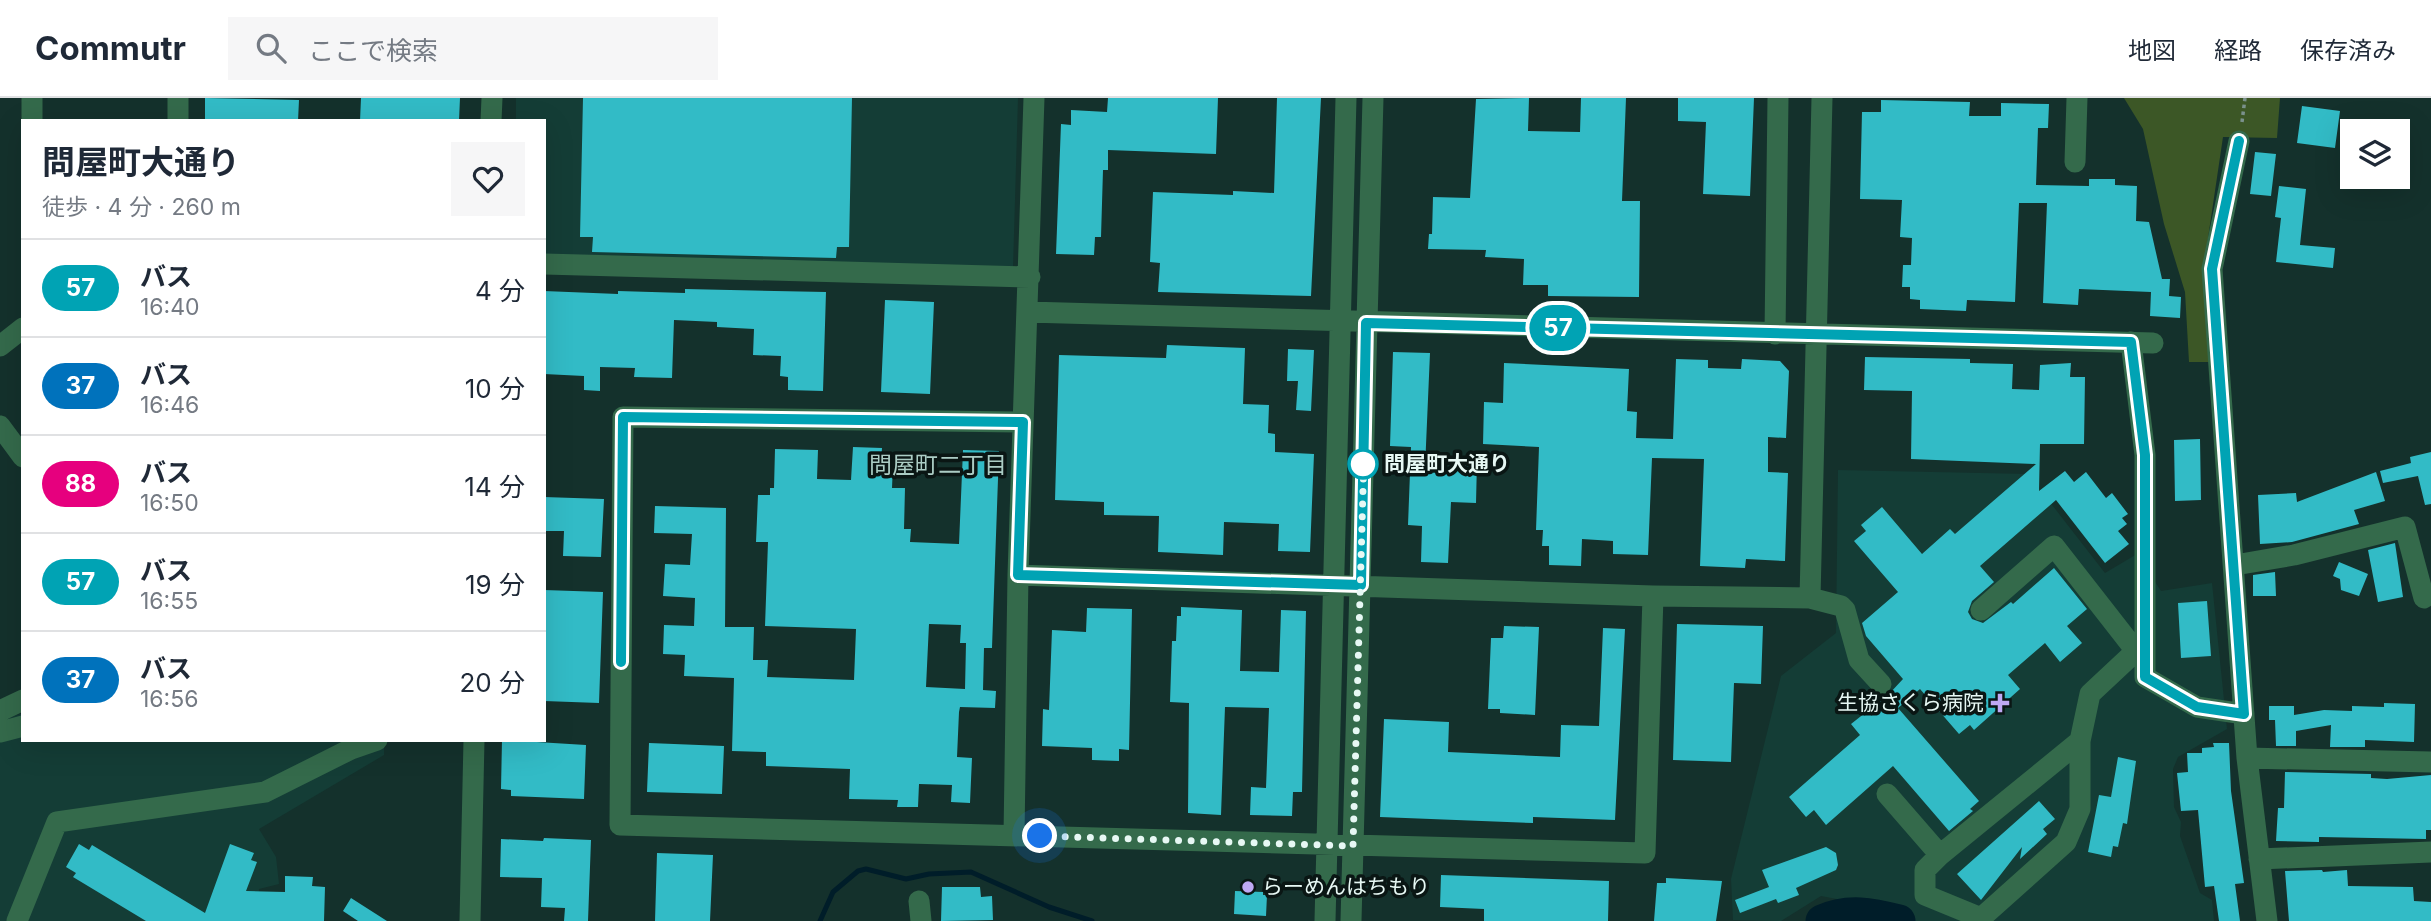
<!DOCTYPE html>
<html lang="ja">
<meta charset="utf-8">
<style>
:root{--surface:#fff;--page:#f6f6f7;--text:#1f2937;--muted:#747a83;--line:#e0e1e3}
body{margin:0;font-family:Inter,"Noto Sans JP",sans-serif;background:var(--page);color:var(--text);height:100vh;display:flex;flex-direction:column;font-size:26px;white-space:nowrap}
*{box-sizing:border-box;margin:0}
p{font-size:23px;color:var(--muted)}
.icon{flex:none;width:38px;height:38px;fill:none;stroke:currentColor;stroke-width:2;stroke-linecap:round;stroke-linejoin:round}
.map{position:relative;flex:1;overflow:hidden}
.panel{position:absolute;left:21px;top:21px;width:525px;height:623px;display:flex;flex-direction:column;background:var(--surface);border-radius:0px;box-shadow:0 7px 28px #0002}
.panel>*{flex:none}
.badge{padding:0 14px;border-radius:23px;font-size:24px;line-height:46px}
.fabs{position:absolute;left:2340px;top:21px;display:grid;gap:14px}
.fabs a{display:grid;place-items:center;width:70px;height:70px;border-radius:0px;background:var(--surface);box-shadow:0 7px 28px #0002;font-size:35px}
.you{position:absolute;width:35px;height:35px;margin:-18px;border:5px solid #fff;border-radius:50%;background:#1a73e8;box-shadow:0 0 0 10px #1a73e833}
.map>.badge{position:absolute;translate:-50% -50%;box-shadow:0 0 0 4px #fff}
.round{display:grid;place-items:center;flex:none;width:74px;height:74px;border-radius:0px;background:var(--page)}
.head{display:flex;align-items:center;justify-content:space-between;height:119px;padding:0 21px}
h1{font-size:33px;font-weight:700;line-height:52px}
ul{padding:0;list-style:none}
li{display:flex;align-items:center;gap:21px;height:98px;padding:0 21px;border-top:2px solid var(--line)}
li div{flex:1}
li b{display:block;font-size:26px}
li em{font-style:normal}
li .badge{min-width:77px;font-weight:700;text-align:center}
header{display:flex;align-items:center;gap:42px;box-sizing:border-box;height:98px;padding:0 35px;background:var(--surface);border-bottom:2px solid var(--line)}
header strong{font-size:33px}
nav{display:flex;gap:38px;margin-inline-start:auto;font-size:24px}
.search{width:490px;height:63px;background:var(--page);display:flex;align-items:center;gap:18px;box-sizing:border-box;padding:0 24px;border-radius:0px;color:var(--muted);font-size:26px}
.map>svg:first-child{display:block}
.built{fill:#143d36}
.green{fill:#3c5726}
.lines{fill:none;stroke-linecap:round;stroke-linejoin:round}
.stream{stroke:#001d29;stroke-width:5}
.river{stroke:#001d29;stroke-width:33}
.building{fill:#32bbc6;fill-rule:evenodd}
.path{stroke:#7a918c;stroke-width:3.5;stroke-dasharray:3.5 3.5;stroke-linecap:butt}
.minor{stroke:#346a4b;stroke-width:21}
.line-casing{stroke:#fff;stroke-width:16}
.line{stroke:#00a3b4;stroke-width:10}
.walk{stroke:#e7f8f4;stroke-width:7;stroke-dasharray:0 12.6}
.stop-dot{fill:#fff;stroke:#00a3b4;stroke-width:3.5}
.poi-dot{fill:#bfa9f4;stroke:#0a1614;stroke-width:2.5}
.labels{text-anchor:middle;stroke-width:7;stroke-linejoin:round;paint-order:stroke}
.stop-label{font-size:21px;font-weight:bold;fill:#e7f8f4;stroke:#0a1614;text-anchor:start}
.poi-label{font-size:21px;fill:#e7f8f4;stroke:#0a1614;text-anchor:end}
.neighbourhood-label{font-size:23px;fill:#abccc4;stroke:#0a1614}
</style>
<header>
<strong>Commutr</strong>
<div class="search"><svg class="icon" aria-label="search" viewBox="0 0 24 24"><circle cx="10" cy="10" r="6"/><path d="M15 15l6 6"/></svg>ここで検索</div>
<nav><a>地図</a><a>経路</a><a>保存済み</a></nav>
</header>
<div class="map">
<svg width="2431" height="823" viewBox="0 0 2431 823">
<rect width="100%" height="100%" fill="#14312c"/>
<path class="built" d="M 516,0 L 1018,0 L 1013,170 L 544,158 L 544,23 L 516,23 Z
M 1838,372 L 2028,376 L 2105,475 L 2137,456 L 2161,493 L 2212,485 L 2227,631 L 2178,659 L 2173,671 L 2174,709 L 2181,724 L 2180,738 L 2200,795 L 2212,802 L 2214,823 L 1912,823 L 1879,809 L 1821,798 L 1781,823 L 1733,822 L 1731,781 L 1781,578 L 1836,535 Z
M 23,615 L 23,642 L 384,642 L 384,657 L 259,731 L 276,759 L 279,786 L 259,791 L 258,823 L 0,823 L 0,623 Z"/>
<path class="green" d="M 2124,0 L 2280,0 L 2277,40 L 2223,39 L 2204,167 L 2211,264 L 2189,264 L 2185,194 L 2164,126 L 2143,31 Z"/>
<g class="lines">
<path class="stream" d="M 820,823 L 833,794 L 858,773 L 866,771 L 906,781 L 929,776 L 971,774 L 1049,809 L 1092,823"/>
<path class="river" d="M 1822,823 C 1848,811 1872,816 1899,823"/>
</g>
<path class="building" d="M 205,0 L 299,2 L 298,23 L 205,23 Z
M 361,0 L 460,0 L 459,23 L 360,23 Z
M 583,0 L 852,0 L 849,149 L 837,149 L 836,160 L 592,154 L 593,139 L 580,139 Z
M 1108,0 L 1218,0 L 1216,56 L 1108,52 L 1108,72 L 1103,72 L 1101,139 L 1095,139 L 1094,157 L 1056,156 L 1061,26 L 1071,27 L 1071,12 L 1107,14 Z
M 1277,0 L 1321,0 L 1311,198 L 1158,194 L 1160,165 L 1150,164 L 1153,94 L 1233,97 L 1233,93 L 1274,95 Z
M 1529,0 L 1528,33 L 1580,34 L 1581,0 L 1626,0 L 1622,103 L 1640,103 L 1639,199 L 1548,198 L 1548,187 L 1523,187 L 1524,161 L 1485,159 L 1486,152 L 1428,151 L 1429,136 L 1432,136 L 1433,99 L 1470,100 L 1476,1 Z
M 1678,0 L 1754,0 L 1750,98 L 1703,96 L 1706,24 L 1678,23 Z
M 1881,2 L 1970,4 L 1969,18 L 2001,18 L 2001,5 L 2049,6 L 2048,30 L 2038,30 L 2036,87 L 2089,88 L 2089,81 L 2115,81 L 2115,87 L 2137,88 L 2136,123 L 2149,124 L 2162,181 L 2170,181 L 2169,198 L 2181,199 L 2180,220 L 2150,218 L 2151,194 L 2079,191 L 2078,207 L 2043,205 L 2047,105 L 2019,105 L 2015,204 L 1967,202 L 1966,213 L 1920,211 L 1920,202 L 1910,201 L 1910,189 L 1902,189 L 1903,167 L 1911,167 L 1912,140 L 1900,139 L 1902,102 L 1860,101 L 1862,14 L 1881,14 Z
M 2302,8 L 2340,13 L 2335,50 L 2297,45 Z
M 2255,54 L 2276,56 L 2271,98 L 2250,96 Z
M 2279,88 L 2306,91 L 2300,147 L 2335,150 L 2333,170 L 2276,164 L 2281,120 L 2275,119 Z
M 685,191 L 826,194 L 823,293 L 788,292 L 788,279 L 780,278 L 781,258 L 753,257 L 754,231 L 717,229 L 717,224 L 674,222 L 672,280 L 634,279 L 635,270 L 600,269 L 600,293 L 584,292 L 584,278 L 544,276 L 544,193 L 618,196 L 618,193 L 685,195 Z
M 885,202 L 934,204 L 930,296 L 881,294 Z
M 1167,247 L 1245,250 L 1243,306 L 1269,307 L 1268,335 L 1275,336 L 1275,354 L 1314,356 L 1310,454 L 1278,453 L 1279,426 L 1224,424 L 1223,457 L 1158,454 L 1159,418 L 1104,417 L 1104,404 L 1055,402 L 1059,257 L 1166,260 Z
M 1288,251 L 1314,252 L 1311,313 L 1296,312 L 1298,283 L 1287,283 Z
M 1393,254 L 1430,255 L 1425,370 L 1459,371 L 1460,363 L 1477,363 L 1476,405 L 1451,404 L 1448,465 L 1421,464 L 1422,428 L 1408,427 L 1411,349 L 1390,348 Z
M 1865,259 L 1970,261 L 1970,265 L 2013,266 L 2012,291 L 2039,292 L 2040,267 L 2071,265 L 2070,279 L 2085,279 L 2084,346 L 2040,346 L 2039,393 L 2065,373 L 2074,384 L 2086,374 L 2106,400 L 2112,395 L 2128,416 L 2122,420 L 2127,426 L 2118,433 L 2129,446 L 2105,465 L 2056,402 L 1980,468 L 1994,484 L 1972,503 L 1968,514 L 1972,521 L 1983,525 L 2011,504 L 2013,506 L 2054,470 L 2087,511 L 2067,528 L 2082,545 L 2060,564 L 2045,545 L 2008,577 L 2020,591 L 1974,632 L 1970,627 L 1959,636 L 1920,591 L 1898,610 L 1979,703 L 1970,711 L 1973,713 L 1949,733 L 1893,668 L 1826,727 L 1814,712 L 1806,719 L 1789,699 L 1860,637 L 1851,626 L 1889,596 L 1903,581 L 1866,538 L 1862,525 L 1898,494 L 1854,443 L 1866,433 L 1861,427 L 1882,409 L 1922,456 L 1950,431 L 1955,436 L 2036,366 L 1911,361 L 1912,293 L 1864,292 Z
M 1676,261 L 1708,262 L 1708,270 L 1741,271 L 1742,261 L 1780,263 L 1789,273 L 1786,340 L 1768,339 L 1768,374 L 1788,375 L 1785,463 L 1746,461 L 1745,470 L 1700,468 L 1704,361 L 1652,360 L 1648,457 L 1613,456 L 1613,443 L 1582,441 L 1581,468 L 1549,467 L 1549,448 L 1542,448 L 1543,432 L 1536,432 L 1539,349 L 1483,346 L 1484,304 L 1503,305 L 1504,265 L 1629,271 L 1627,313 L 1637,314 L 1636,340 L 1673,341 Z
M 2200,341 L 2201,402 L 2175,403 L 2174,342 Z
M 853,349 L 882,350 L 881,366 L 893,366 L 892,390 L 905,390 L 904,431 L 911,431 L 910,444 L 959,446 L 963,352 L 999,353 L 992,550 L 984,550 L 983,592 L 996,593 L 995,610 L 960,609 L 959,614 L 957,659 L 972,660 L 970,705 L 951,704 L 952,687 L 919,686 L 918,709 L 897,709 L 898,702 L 849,701 L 850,671 L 766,668 L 766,654 L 732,653 L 734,580 L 684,578 L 685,557 L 663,556 L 664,527 L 694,528 L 695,500 L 663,498 L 665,466 L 690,467 L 692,436 L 654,435 L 655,408 L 726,410 L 725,529 L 754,529 L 753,562 L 768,562 L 767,579 L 854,582 L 856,531 L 765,528 L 768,444 L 756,444 L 758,397 L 770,397 L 770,390 L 774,390 L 775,351 L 818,352 L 817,381 L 851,382 ZM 929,526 L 961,527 L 960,545 L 966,545 L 965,591 L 926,589 Z
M 2431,354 L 2431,406 L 2425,407 L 2418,378 L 2383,385 L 2380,373 L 2411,365 L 2410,359 Z
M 2376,374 L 2385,403 L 2354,412 L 2359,426 L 2292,444 L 2260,446 L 2258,397 L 2296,395 L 2297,404 Z
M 544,399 L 604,401 L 601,459 L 563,458 L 564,433 L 544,433 Z
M 2395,445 L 2403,499 L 2378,504 L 2368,452 Z
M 2339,464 L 2368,476 L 2359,498 L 2341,492 L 2340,481 L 2333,478 Z
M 2275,474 L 2276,498 L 2253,498 L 2253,477 Z
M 544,492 L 603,494 L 599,605 L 544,603 Z
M 2207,503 L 2211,558 L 2181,560 L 2178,505 Z
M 1181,509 L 1242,512 L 1240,573 L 1279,574 L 1281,512 L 1306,513 L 1302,694 L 1293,694 L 1292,718 L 1250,717 L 1251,689 L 1266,690 L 1269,610 L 1225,609 L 1221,717 L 1188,715 L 1189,605 L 1170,604 L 1172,543 L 1176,543 L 1177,518 L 1181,518 Z
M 1087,510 L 1132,511 L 1129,652 L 1119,651 L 1119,663 L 1092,662 L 1092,650 L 1042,648 L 1043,611 L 1049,612 L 1052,532 L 1086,534 Z
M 1677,526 L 1763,528 L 1761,586 L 1734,585 L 1731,664 L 1673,662 Z
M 1504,528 L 1539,529 L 1535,617 L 1500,615 L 1500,611 L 1488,611 L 1491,540 L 1503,540 Z
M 1603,530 L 1625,531 L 1615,722 L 1533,719 L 1533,725 L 1380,719 L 1384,621 L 1449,624 L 1448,654 L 1560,659 L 1561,627 L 1599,628 Z
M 2384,605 L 2415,606 L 2414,644 L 2365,642 L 2365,649 L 2330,649 L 2331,627 L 2296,633 L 2296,648 L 2276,648 L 2275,622 L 2269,622 L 2269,608 L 2294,608 L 2294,617 L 2324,612 L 2352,613 L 2352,608 L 2384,609 Z
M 502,642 L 586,647 L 584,701 L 511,698 L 511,692 L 501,691 Z
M 649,645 L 724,648 L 722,696 L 647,694 Z
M 2213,645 L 2229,645 L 2231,693 L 2244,785 L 2235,786 L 2240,823 L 2219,823 L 2214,788 L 2205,789 L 2198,712 L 2181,713 L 2177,675 L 2188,674 L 2187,655 L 2202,655 L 2202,650 L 2214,649 Z
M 2118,659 L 2136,663 L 2127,726 L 2123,725 L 2118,749 L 2113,748 L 2111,759 L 2088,754 L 2099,697 L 2111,699 Z
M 2285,674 L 2371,676 L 2371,680 L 2387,681 L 2431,677 L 2431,732 L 2426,732 L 2426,741 L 2319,739 L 2319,744 L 2276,743 L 2278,710 L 2284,710 Z
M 2039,703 L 2055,721 L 2043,731 L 2047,736 L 2020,761 L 2022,749 L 1981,802 L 1957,776 Z
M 544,740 L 591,742 L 588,823 L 564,823 L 565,810 L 541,809 L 542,780 L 500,779 L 501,741 L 543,743 Z
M 79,746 L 89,752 L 92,747 L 205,815 L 230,746 L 254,755 L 251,762 L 257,764 L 246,793 L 285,794 L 285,778 L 313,779 L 312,788 L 325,789 L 324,823 L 146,823 L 73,779 L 76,775 L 66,769 Z
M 1826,749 L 1836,755 L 1838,767 L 1836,772 L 1796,790 L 1799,797 L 1778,805 L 1776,801 L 1740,815 L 1735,802 L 1769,789 L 1762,772 Z
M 657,755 L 713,757 L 710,823 L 655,823 Z
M 2322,772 L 2323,774 L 2347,772 L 2348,788 L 2413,789 L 2414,803 L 2431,804 L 2431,823 L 2289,823 L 2285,773 Z
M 1441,777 L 1609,783 L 1608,823 L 1484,823 L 1484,811 L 1440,809 Z
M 1666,780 L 1722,783 L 1716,823 L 1654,823 L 1657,785 L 1666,785 Z
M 942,789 L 980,789 L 981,799 L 992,798 L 993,822 L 941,823 Z
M 1235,793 L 1263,794 L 1263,797 L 1267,797 L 1266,818 L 1234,816 Z
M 351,800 L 387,823 L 358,823 L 343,813 Z"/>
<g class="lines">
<path class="path" d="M 2242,24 L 2245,0"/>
<path class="minor" d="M 32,23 L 32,0
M 178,23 L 178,0
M 491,23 L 492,0
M 2239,43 L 2212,171 L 2247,660 L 2267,823
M 2075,64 L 2077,0
M 544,166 L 1030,179
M 1027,214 L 2153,245
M 1775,236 L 1778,0
M 2131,244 L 2145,357 L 2145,579 L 2197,609 L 2244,616
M 0,248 L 23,230
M 1023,324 L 623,319 L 620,727 L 1645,755 L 1653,498
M 0,328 L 23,359
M 2235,467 L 2294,457 L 2405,429 L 2424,500
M 1018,477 L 1653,498 L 1810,500 L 1822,0
M 1810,500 L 1841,508 L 1845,512 L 1859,562 L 1881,586
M 1981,512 L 2054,448 L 2143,562
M 0,613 L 23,602
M 0,634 L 23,628
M 2247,660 L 2431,664
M 1887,696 L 1940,757 L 2080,643 L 2090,596 L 2136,553
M 1014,737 L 1018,477 L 1034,0
M 1940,757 L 1925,772 L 1925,797 L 1981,820 L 2066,744 L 2080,711 L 2080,643
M 2259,761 L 2431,754
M 919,803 L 921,823
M 17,823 L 57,724 L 265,694 L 351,651 L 377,642
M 470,823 L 474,642
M 1325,823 L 1346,0
M 1351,823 L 1373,0"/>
</g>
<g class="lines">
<defs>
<path id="line" d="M 621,564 L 623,319 L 1023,324 L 1018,477 L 1361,487 L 1366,225 L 2131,244 L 2145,357 L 2145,579 L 2197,609 L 2244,616 L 2212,171 L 2239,43"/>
</defs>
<use href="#line" class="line-casing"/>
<use href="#line" class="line"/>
<path class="walk" d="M 1040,738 L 1353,748 L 1364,356 L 1363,366"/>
</g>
<circle class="stop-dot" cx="1363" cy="366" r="14"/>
<g class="poi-dot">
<path d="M1996.5 594.5h7v7h7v7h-7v7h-7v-7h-7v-7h7z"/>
<circle cx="1248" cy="789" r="7"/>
</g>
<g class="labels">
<g class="stop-label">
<text x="1384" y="373">問屋町大通り</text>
</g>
<g class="poi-label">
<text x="1984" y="612">生協さくら病院</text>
<text x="1262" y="796" text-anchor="start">らーめんはちもり</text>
</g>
<g class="neighbourhood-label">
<text x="938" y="375">問屋町二丁目</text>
</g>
</g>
</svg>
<div class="fabs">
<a><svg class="icon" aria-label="layers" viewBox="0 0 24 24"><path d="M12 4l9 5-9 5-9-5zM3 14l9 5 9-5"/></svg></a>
</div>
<div class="you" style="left:1040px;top:738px"></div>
<b class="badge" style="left:1558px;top:230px;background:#00a3b4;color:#fff">57</b>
<section class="panel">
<div class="head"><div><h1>問屋町大通り</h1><p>徒歩 · 4 分 · 260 m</p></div><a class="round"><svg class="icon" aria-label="heart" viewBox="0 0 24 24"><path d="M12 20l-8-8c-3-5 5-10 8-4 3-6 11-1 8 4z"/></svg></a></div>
<ul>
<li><span class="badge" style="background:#00a3b4;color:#fff">57</span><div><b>バス</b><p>16:40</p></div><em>4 分</em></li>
<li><span class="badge" style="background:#0072bc;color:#fff">37</span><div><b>バス</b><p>16:46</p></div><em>10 分</em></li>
<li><span class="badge" style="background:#e6007e;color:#fff">88</span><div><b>バス</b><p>16:50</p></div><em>14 分</em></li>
<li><span class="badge" style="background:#00a3b4;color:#fff">57</span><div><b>バス</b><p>16:55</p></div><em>19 分</em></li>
<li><span class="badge" style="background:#0072bc;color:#fff">37</span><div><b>バス</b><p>16:56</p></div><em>20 分</em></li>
</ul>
</section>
</div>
